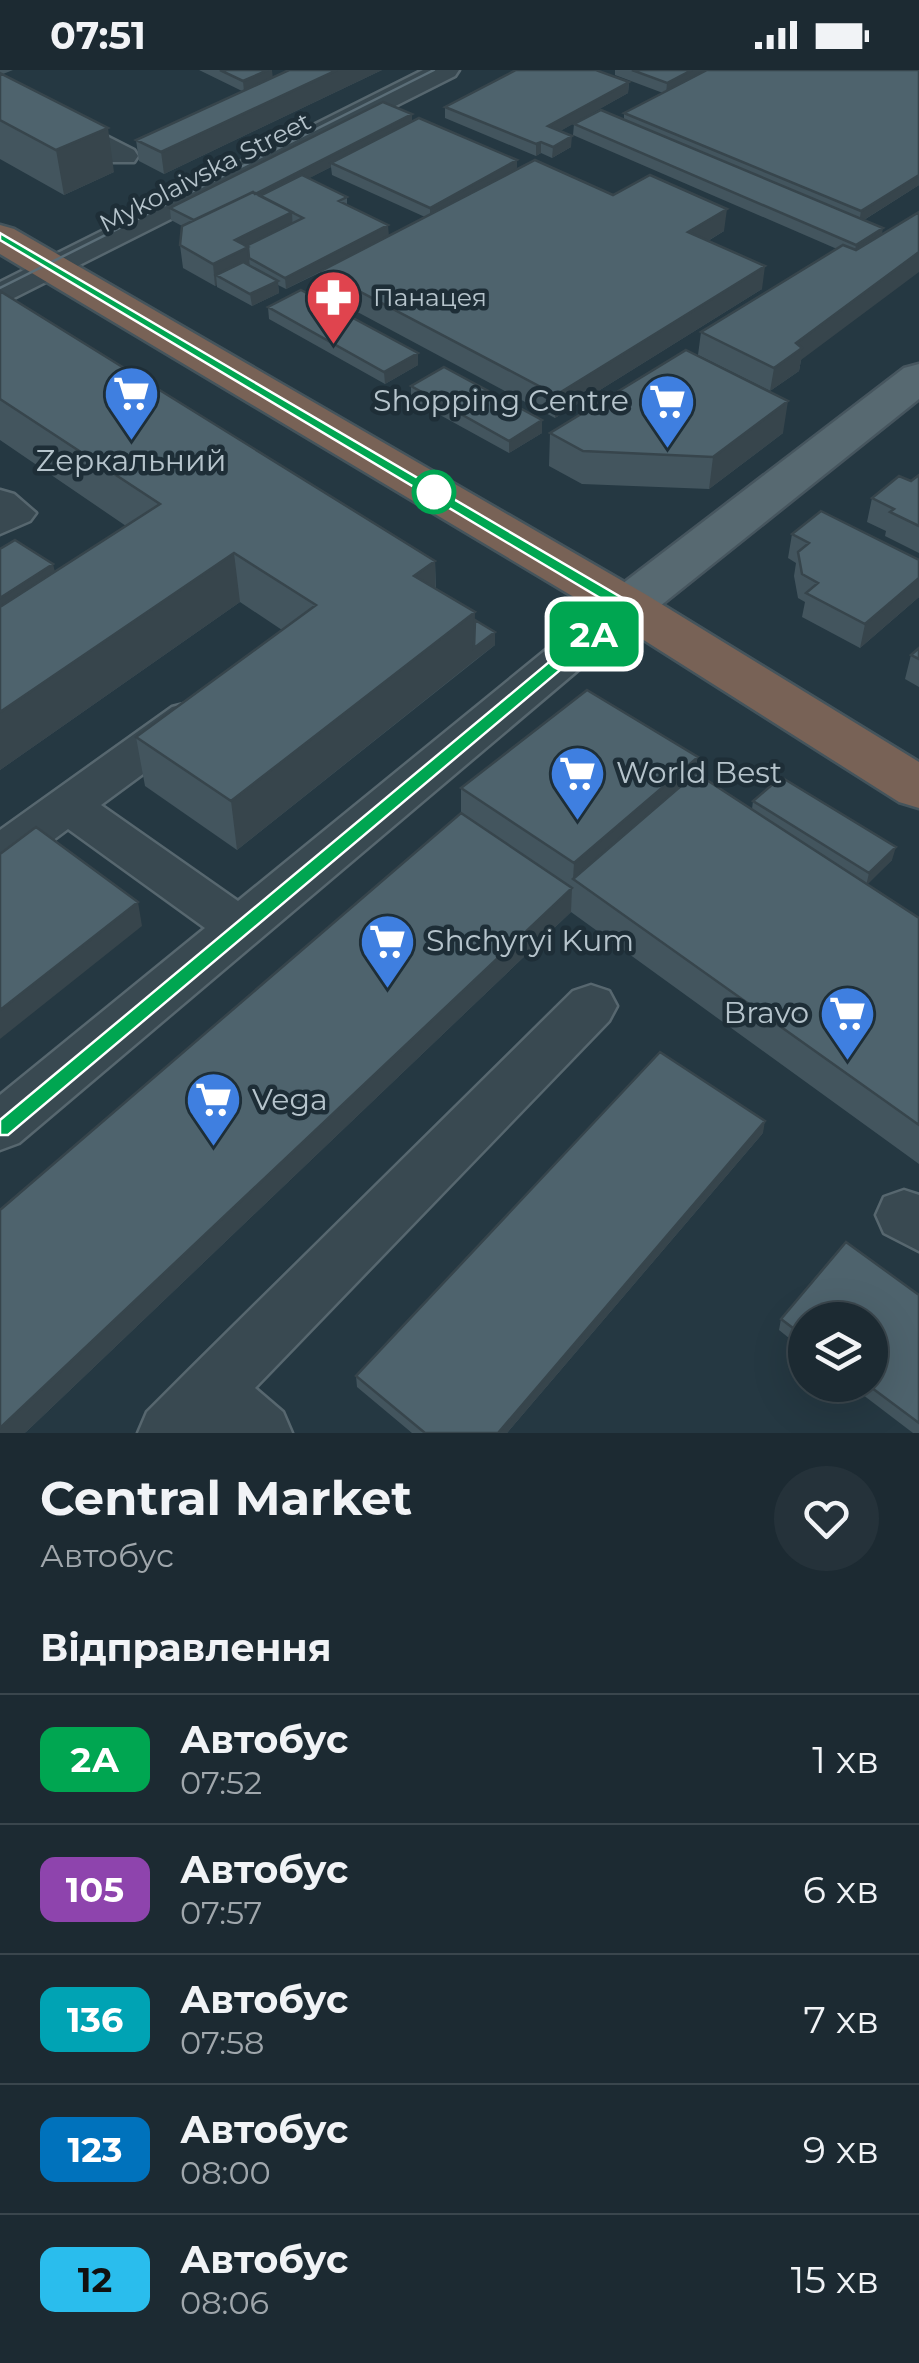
<!DOCTYPE html>
<html lang="uk">
<meta charset="utf-8">
<style>
:root{--surface:#1c2a32;--page:#25323a;--text:#f1f3f6;--muted:#a0a7ac;--line:#3a464d}
body{margin:0;font-family:Montserrat,sans-serif;background:var(--page);color:var(--text);height:100vh;display:flex;flex-direction:column;font-size:38px;white-space:nowrap}
*{box-sizing:border-box;margin:0}
p{font-size:32px;color:var(--muted)}
.icon{flex:none;width:55px;height:55px;fill:none;stroke:currentColor;stroke-width:2;stroke-linecap:round;stroke-linejoin:round}
.map{position:relative;height:1363px;overflow:hidden}
.drawer{display:flex;flex-direction:column;background:var(--surface);flex:1}
.drawer>*{flex:none}
.badge{padding:0 20px;border-radius:15px;font-size:35px;line-height:65px}
.fabs{position:absolute;left:788px;top:1232px;display:grid;gap:20px}
.fabs a{display:grid;place-items:center;width:100px;height:100px;border-radius:50%;background:var(--surface);box-shadow:0 10px 40px #0002,0 0 0 2px var(--line);font-size:50px}
.map>.badge{position:absolute;translate:-50% -50%;box-shadow:0 0 0 5px #fff}
h2{padding:0 40px;font-size:38px;line-height:90px}
.round{display:grid;place-items:center;flex:none;width:105px;height:105px;border-radius:52px;background:var(--page)}
.summary{display:flex;align-items:center;justify-content:space-between;height:170px;padding:0 40px}
h1{font-size:48px;font-weight:700;line-height:75px}
ul{padding:0;list-style:none}
li{display:flex;align-items:center;gap:30px;height:130px;padding:0 40px;border-top:2px solid var(--line)}
li div{flex:1}
li b{display:block;font-size:38px}
li em{font-style:normal}
li .badge{min-width:110px;font-weight:700;text-align:center}
.status{display:flex;justify-content:space-between;align-items:center;height:70px;padding:0 50px;background:var(--surface);direction:ltr}
.status svg{height:28px;fill:currentColor}
.map>svg:first-child{display:block}
.lines{fill:none;stroke-linecap:round;stroke-linejoin:round}
.minor-casing{stroke:#57676f;stroke-width:5}
.major-casing{stroke:#46555e;stroke-width:5}
.highway-casing{stroke:#44545c;stroke-width:5}
.minor{fill:#394951;fill-rule:evenodd}
.major{fill:#576971;fill-rule:evenodd}
.highway{fill:#786256;fill-rule:evenodd}
.tram{stroke:#5b6e78;stroke-width:2.5}
.wall{fill:#43555e;fill-rule:evenodd}
.shaded-wall{fill:#37454c}
.building{fill:#4e636d;stroke:#37454c;stroke-width:2.5}
.line{fill:#00a651;stroke:#fff;stroke-width:2.5}
.stop-dot{fill:#fff;stroke:#00a651;stroke-width:5}
.labels{text-anchor:middle;stroke-width:9;stroke-linejoin:round;paint-order:stroke}
.far-street-label{font-size:25px;fill:#b6c4cc;stroke:#1e2e37}
.far-poi-label{font-size:25px;fill:#b6c4cc;stroke:#1e2e37;text-anchor:start}
.poi-label{font-size:30px;fill:#b6c4cc;stroke:#1e2e37;text-anchor:start}
</style>
<div class="status"><b>07:51</b><svg viewBox="0 0 49 12"><path d="M0 12V9h3v3zM5 12V6h3v6zM10 12V3h3v9zM15 12V0h3v12zM26 1h20v11H26zM47 4h2v5h-2z"/></svg></div>
<div class="map">
<svg width="919" height="1363" viewBox="0 0 919 1363">
<rect width="100%" height="100%" fill="#253842"/>
<g class="lines">
<defs>
<path id="minor" d="M 423,0 L 459,0 L 455,6 L 0,235 L 0,212 Z
M 0,12 L 134,80 L 138,86 L 134,92 L 112,92 L 0,32 Z
M 0,420 L 14,424 L 36,443 L 30,451 L 0,464 Z
M 627,523 L 642,526 L 648,536 L 642,546 L 19,1073 L 0,1080 L 0,1025 L 205,858 L 68,759 L 17,797 L 0,802 L 0,760 L 172,637 L 188,633 L 204,637 L 210,648 L 204,659 L 101,735 L 238,831 L 612,526 Z
M 591,915 L 609,921 L 617,936 L 609,951 L 255,1318 L 283,1342 L 292,1363 L 138,1363 L 147,1342 L 190,1299 L 573,921 Z
M 904,1120 L 919,1125 L 919,1181 L 884,1163 L 876,1145 L 884,1127 Z"/>
<path id="major" d="M 919,294 L 919,329 L 645,548 L 627,552 L 609,548 L 602,536 L 609,524 L 904,298 Z"/>
<path id="highway" d="M 0,155 L 14,159 L 645,524 L 919,692 L 919,738 L 899,732 L 609,548 L 0,184 Z"/>
</defs>
<use href="#minor" class="minor-casing"/>
<use href="#major" class="major-casing"/>
<use href="#highway" class="highway-casing"/>
<use href="#minor" class="minor"/>
<use href="#major" class="major"/>
<use href="#highway" class="highway"/>
<path class="tram" d="M 0,218 L 434,0"/>
</g>
<path class="wall" d="M 0,0 L 13,0 L 3,4 L 114,102 L 64,125 L 0,89 Z
M 199,0 L 272,0 L 272,7 L 289,0 L 382,0 L 164,104 L 139,91 L 136,70 L 242,21 Z
M 615,0 L 919,0 L 919,115 L 864,150 L 883,158 L 801,290 L 799,301 L 770,321 L 698,285 L 701,262 L 837,179 L 573,65 L 574,54 L 624,50 L 624,43 L 663,23 L 615,5 Z
M 629,12 L 628,23 L 560,61 L 571,77 L 552,88 L 541,83 L 536,86 L 445,48 L 445,37 Z
M 412,44 L 412,52 L 517,100 L 613,125 L 724,161 L 708,171 L 762,219 L 555,348 L 322,223 L 321,202 L 286,219 L 278,215 L 279,223 L 252,236 L 217,217 L 217,215 L 215,216 L 183,198 L 180,175 L 182,156 L 171,150 L 170,138 ZM 331,97 L 332,105 L 425,147 L 388,166 L 347,135 L 347,127 L 309,108 Z
M 0,221 L 435,491 L 436,519 L 475,550 L 495,575 L 237,780 L 145,716 L 136,667 L 282,560 L 240,532 L 0,700 L 0,479 L 55,502 L 126,456 L 0,370 Z
M 268,237 L 418,295 L 385,314 L 269,249 Z
M 411,316 L 542,363 L 509,383 L 411,329 Z
M 550,363 L 783,363 L 709,419 L 582,414 L 549,396 Z
M 919,405 L 919,483 L 885,466 L 886,461 L 867,452 L 872,428 L 911,411 Z
M 792,464 L 919,490 L 919,527 L 860,578 L 802,547 L 805,532 L 798,528 L 794,506 L 796,493 L 788,488 Z
M 919,578 L 919,617 L 905,609 L 911,585 Z
M 696,703 L 752,739 L 753,731 L 892,790 L 867,814 L 919,848 L 919,1094 L 571,842 L 25,1363 L 461,743 L 461,718 Z
M 763,1063 L 507,1363 L 412,1363 L 357,1317 L 356,1306 Z
M 919,1225 L 919,1363 L 913,1363 L 850,1315 L 870,1315 L 805,1250 L 805,1281 L 779,1260 L 781,1249 Z"/>
<path class="shaded-wall" d="M 268,0 L 272,0 L 273,9 L 244,22 L 243,11 Z
M 337,0 L 382,0 L 164,104 L 161,82 Z
M 692,0 L 711,0 L 666,24 L 667,13 Z
M 629,12 L 628,23 L 548,68 L 548,56 Z
M 412,44 L 412,55 L 331,93 L 331,97 L 267,130 L 199,152 Z
M 108,58 L 114,102 L 64,125 L 56,80 Z
M 572,66 L 571,77 L 552,88 L 553,77 Z
M 541,72 L 541,83 L 536,86 L 536,74 Z
M 517,90 L 517,101 L 430,149 L 430,138 Z
M 919,105 L 919,115 L 859,153 L 861,141 Z
M 727,139 L 724,161 L 686,184 L 688,162 Z
M 292,142 L 293,164 L 249,186 L 250,199 L 216,205 L 217,215 L 215,216 L 213,194 L 235,170 Z
M 388,155 L 389,167 L 286,219 L 285,208 Z
M 883,158 L 881,170 L 854,186 L 856,175 Z
M 919,182 L 919,202 L 801,290 L 799,301 L 770,321 L 774,298 L 796,273 Z
M 765,196 L 762,219 L 555,348 L 556,325 Z
M 278,211 L 279,223 L 252,236 L 250,224 Z
M 418,283 L 418,295 L 385,314 L 384,302 Z
M 788,331 L 783,363 L 709,419 L 713,387 Z
M 542,350 L 542,363 L 509,383 L 509,371 Z
M 234,483 L 240,532 L 0,700 L 0,642 Z
M 435,491 L 436,540 L 414,506 Z
M 53,494 L 56,506 L 0,542 L 0,528 Z
M 919,508 L 919,527 L 860,578 L 865,554 Z
M 475,542 L 474,591 L 237,780 L 231,731 Z
M 495,562 L 495,575 L 474,591 L 474,578 Z
M 698,687 L 691,737 L 573,809 L 574,793 Z
M 896,777 L 892,790 L 866,816 L 869,803 Z
M 572,818 L 571,842 L 25,1363 L 0,1363 L 0,1358 Z
M 138,832 L 142,856 L 0,969 L 0,940 Z
M 765,1051 L 763,1063 L 507,1363 L 498,1363 Z"/>
<path class="building" d="M 220,0 L 268,0 L 243,11 Z
M 289,0 L 337,0 L 161,82 L 136,70 Z
M 516,0 L 596,0 L 629,12 L 548,56 L 572,66 L 553,77 L 541,72 L 536,74 L 445,37 Z
M 632,0 L 692,0 L 667,13 Z
M 707,0 L 919,0 L 919,105 L 861,141 L 624,43 Z
M 0,3 L 108,58 L 56,80 L 0,50 Z
M 383,32 L 412,44 L 255,124 L 253,122 L 194,150 L 170,138 Z
M 601,40 L 883,158 L 856,175 L 574,54 Z
M 419,48 L 517,90 L 430,138 L 331,93 Z
M 535,90 L 613,125 L 650,105 L 727,139 L 688,162 L 765,196 L 556,325 L 321,201 Z
M 302,105 L 347,127 L 339,131 L 388,155 L 285,208 L 249,188 L 248,177 L 246,176 L 303,148 L 260,126 Z
M 253,122 L 292,142 L 235,170 L 248,177 L 213,194 L 180,175 L 182,156 Z
M 919,142 L 919,182 L 796,273 L 802,278 L 774,298 L 701,262 L 843,175 L 856,180 Z
M 243,192 L 278,211 L 250,224 L 216,205 Z
M 301,220 L 418,283 L 384,302 L 268,237 Z
M 0,221 L 435,491 L 414,506 L 475,542 L 231,731 L 136,667 L 316,535 L 234,483 L 0,642 L 0,537 L 160,434 L 0,329 Z
M 686,280 L 788,331 L 713,387 L 583,381 L 550,363 Z
M 444,297 L 542,350 L 509,371 L 411,316 Z
M 919,405 L 919,456 L 890,442 L 894,439 L 872,428 L 899,406 L 911,411 Z
M 821,441 L 919,490 L 919,508 L 865,554 L 806,523 L 818,513 L 802,504 L 798,482 L 809,473 L 792,464 Z
M 15,470 L 53,494 L 0,528 L 0,479 Z
M 475,550 L 495,562 L 474,578 Z
M 919,578 L 919,589 L 911,585 Z
M 587,620 L 698,687 L 574,793 L 461,718 Z
M 696,703 L 919,848 L 919,1055 L 573,809 Z
M 781,707 L 896,777 L 869,803 L 753,731 Z
M 461,743 L 572,818 L 0,1358 L 0,1140 Z
M 36,757 L 138,832 L 0,940 L 0,784 Z
M 660,982 L 765,1051 L 498,1363 L 425,1363 L 356,1306 Z
M 846,1172 L 919,1225 L 919,1353 L 868,1315 L 870,1315 L 870,1250 L 805,1250 L 805,1267 L 781,1249 Z"/>
<path class="line" d="M 0,163 L 636,536 L 8,1065 L 0,1065 L 0,1050 L 615,537 L 0,170 Z"/>
<defs>
<symbol id="pharmacy-pin" viewBox="-11 -11 22 30"><path d="M0 17L-7.5 6A9.5 9.5 0 1 1 7.5 6Z" fill="#e0444e" stroke="#1e2e37"/><path d="M-2-6h4v4h4v4h-4v4h-4v-4h-4v-4h4Z" fill="#fff"/></symbol>
<symbol id="supermarket-pin" viewBox="-11 -11 22 30"><path d="M0 17L-7.5 6A9.5 9.5 0 1 1 7.5 6Z" fill="#3f7fe0" stroke="#1e2e37"/><path d="M-6-5.5h2.5l.6 2H6L4.5 2H-2.5L-4.4-4H-6ZM-1.5 3.2a1.3 1.3 0 1 0 .1 0ZM3 3.2a1.3 1.3 0 1 0 .1 0Z" fill="#fff"/></symbol>
</defs>
<g fill-rule="evenodd">
<use href="#pharmacy-pin" x="302" y="196" width="63" height="86"/>
<use href="#supermarket-pin" x="100" y="292" width="63" height="86"/>
<use href="#supermarket-pin" x="636" y="300" width="63" height="86"/>
<use href="#supermarket-pin" x="546" y="672" width="63" height="86"/>
<use href="#supermarket-pin" x="356" y="840" width="63" height="86"/>
<use href="#supermarket-pin" x="816" y="912" width="63" height="86"/>
<use href="#supermarket-pin" x="182" y="998" width="63" height="86"/>
</g>
<circle class="stop-dot" cx="434" cy="422" r="20"/>
<g class="labels">
<g class="far-street-label">
<text transform="translate(205 102) rotate(-27)" y="9">Mykolaivska Street</text>
</g>
<g class="far-poi-label">
<text x="373" y="236">Панацея</text>
</g>
<g class="poi-label">
<text x="629" y="341" text-anchor="end">Shopping Centre</text>
<text x="131" y="401" text-anchor="middle">Zеркальний</text>
<text x="616" y="713">World Best</text>
<text x="426" y="881">Shchyryi Kum</text>
<text x="809" y="953" text-anchor="end">Bravo</text>
<text x="252" y="1040">Vega</text>
</g>
</g>
</svg>
<div class="fabs">
<a><svg class="icon" aria-label="layers" viewBox="0 0 24 24"><path d="M12 4l9 5-9 5-9-5zM3 14l9 5 9-5"/></svg></a>
</div>
<b class="badge" style="left:594px;top:564px;background:#00a651;color:#fff">2А</b>
</div>
<section class="drawer">
<div class="summary"><div><h1>Central Market</h1><p>Автобус</p></div><a class="round"><svg class="icon" aria-label="heart" viewBox="0 0 24 24"><path d="M12 20l-8-8c-3-5 5-10 8-4 3-6 11-1 8 4z"/></svg></a></div>
<h2>Відправлення</h2>
<ul>
<li><span class="badge" style="background:#00a651;color:#fff">2А</span><div><b>Автобус</b><p>07:52</p></div><em>1 хв</em></li>
<li><span class="badge" style="background:#8e44ad;color:#fff">105</span><div><b>Автобус</b><p>07:57</p></div><em>6 хв</em></li>
<li><span class="badge" style="background:#00a3b4;color:#fff">136</span><div><b>Автобус</b><p>07:58</p></div><em>7 хв</em></li>
<li><span class="badge" style="background:#0072bc;color:#fff">123</span><div><b>Автобус</b><p>08:00</p></div><em>9 хв</em></li>
<li><span class="badge" style="background:#2abded;color:#111">12</span><div><b>Автобус</b><p>08:06</p></div><em>15 хв</em></li>
</ul>
</section>
